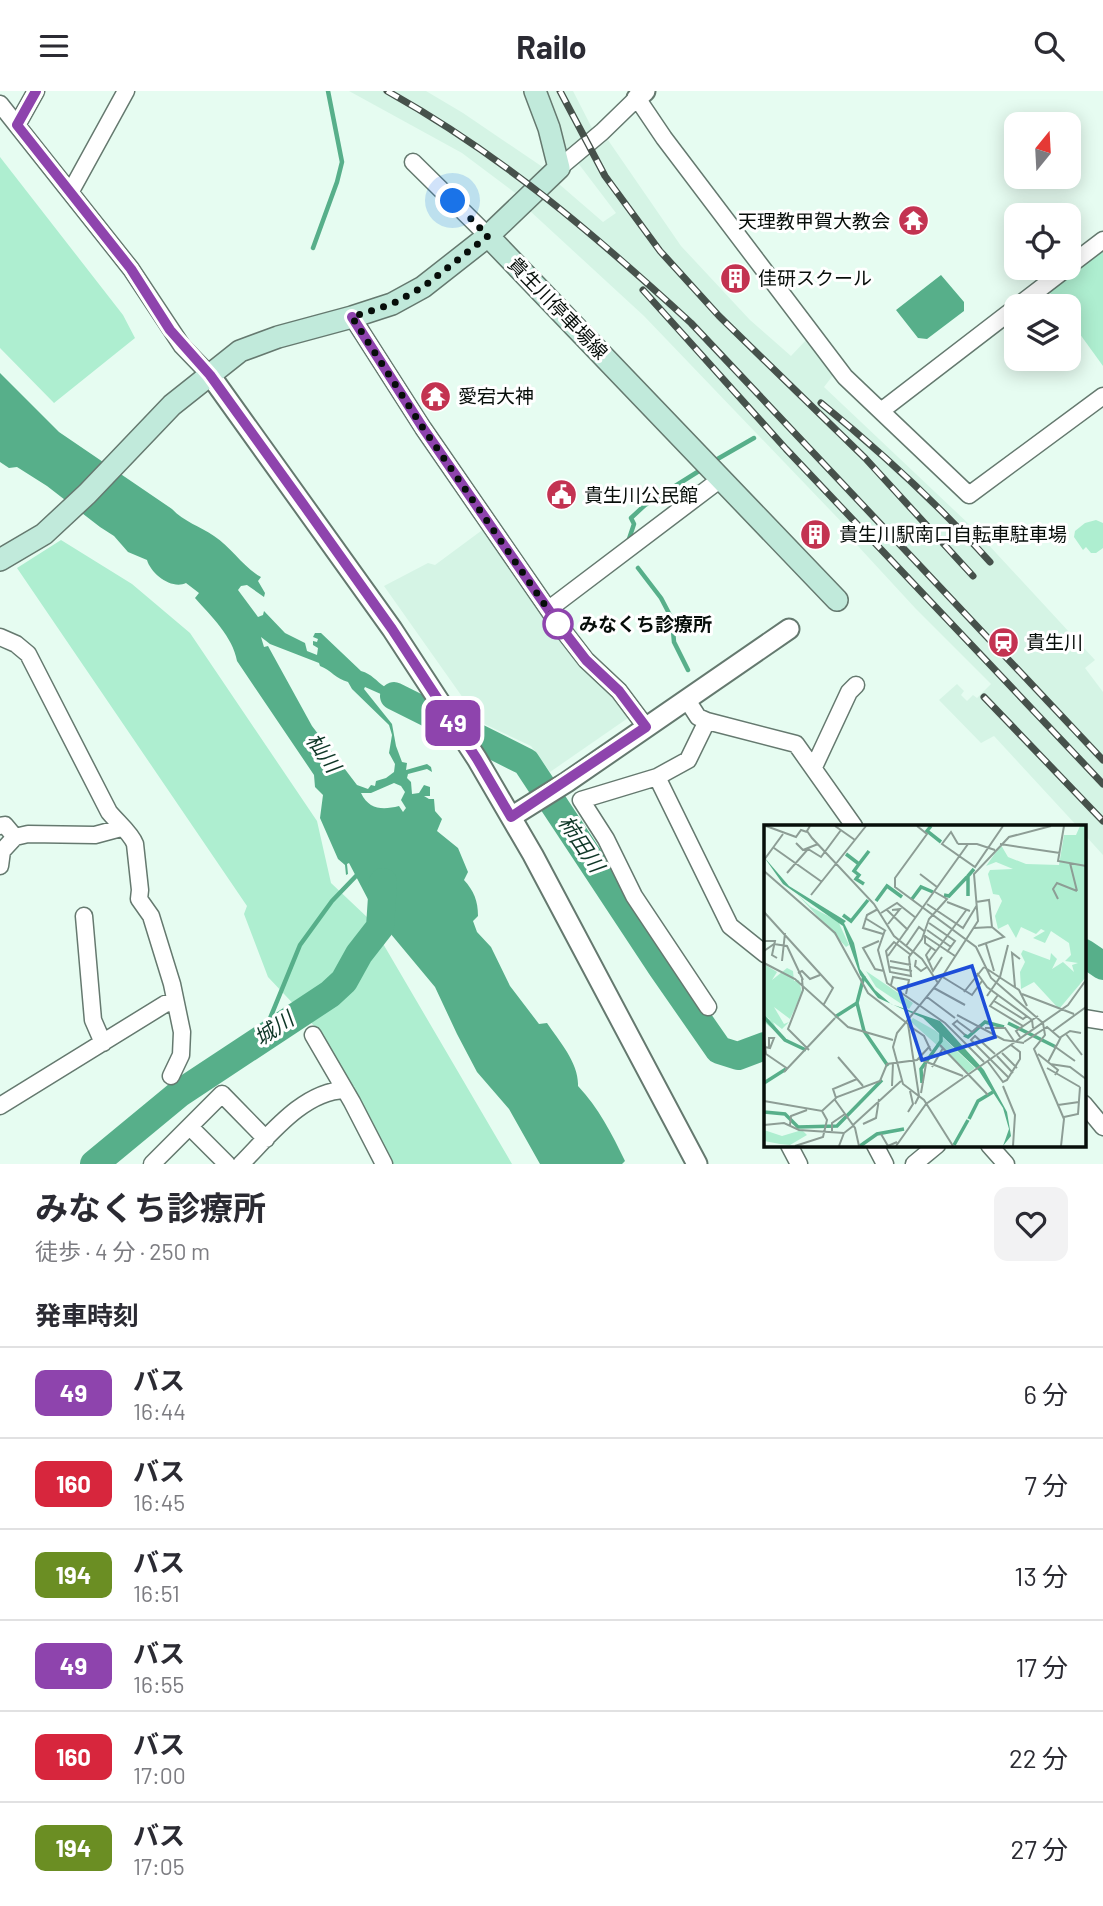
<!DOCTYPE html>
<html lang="ja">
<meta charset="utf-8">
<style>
:root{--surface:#fff;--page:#f2f2f3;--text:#2b2b33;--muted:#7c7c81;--line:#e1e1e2}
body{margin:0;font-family:Barlow,"Noto Sans JP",sans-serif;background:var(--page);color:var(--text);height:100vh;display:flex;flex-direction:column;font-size:26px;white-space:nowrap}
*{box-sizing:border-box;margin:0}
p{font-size:23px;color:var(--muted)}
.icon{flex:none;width:38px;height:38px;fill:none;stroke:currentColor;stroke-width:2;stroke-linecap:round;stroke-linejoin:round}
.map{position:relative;height:1073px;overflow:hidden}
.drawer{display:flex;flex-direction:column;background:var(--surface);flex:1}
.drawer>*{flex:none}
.badge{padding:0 14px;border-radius:10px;font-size:24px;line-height:46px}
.needle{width:46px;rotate:18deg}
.tools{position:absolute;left:1004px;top:21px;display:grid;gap:14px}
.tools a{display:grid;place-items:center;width:77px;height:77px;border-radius:14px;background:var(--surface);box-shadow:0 4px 18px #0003;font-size:35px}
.you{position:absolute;width:35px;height:35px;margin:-18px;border:5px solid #fff;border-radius:50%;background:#1a73e8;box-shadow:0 0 0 10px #1a73e833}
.map>.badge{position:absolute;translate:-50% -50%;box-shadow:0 0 0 4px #fff}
h2{padding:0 35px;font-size:26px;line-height:63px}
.round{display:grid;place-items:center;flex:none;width:74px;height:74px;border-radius:14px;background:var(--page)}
.summary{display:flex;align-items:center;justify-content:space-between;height:119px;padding:0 35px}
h1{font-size:33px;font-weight:700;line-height:52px}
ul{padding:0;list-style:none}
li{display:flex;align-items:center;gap:21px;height:91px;padding:0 35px;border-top:2px solid var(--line)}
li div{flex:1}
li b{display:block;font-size:26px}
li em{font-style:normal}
li .badge{min-width:77px;font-weight:700;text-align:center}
header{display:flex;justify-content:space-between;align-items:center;height:91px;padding:0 35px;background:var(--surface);font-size:32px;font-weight:700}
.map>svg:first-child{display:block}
.built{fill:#d5f4e5}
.green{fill:#aeeed0}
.water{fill:#57af8a;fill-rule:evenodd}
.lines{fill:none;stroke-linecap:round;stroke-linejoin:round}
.stream{stroke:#57af8a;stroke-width:4.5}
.river{stroke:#57af8a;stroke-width:28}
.minor-casing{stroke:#65796f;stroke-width:19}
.tertiary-casing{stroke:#65796f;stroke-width:23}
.secondary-casing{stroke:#65796f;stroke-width:24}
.minor{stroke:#fff;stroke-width:16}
.tertiary{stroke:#fff;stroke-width:19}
.secondary{stroke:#c1eadb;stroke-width:21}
.rail-casing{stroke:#46514b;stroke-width:7}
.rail{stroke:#fff;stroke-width:4.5;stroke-dasharray:13;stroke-linecap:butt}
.line-casing{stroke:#fff;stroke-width:16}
.line{stroke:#8e44ad;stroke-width:10}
.walk{stroke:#070e0a;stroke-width:7;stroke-dasharray:0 12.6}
.stop-dot{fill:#fff;stroke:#8e44ad;stroke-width:3.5}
.labels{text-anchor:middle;stroke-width:6;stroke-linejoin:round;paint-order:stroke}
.poi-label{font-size:19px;fill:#070e0a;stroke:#fff;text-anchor:start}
.street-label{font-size:19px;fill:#070e0a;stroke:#fff}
.stop-label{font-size:19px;font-weight:bold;fill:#070e0a;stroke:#fff;text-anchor:start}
.water-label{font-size:21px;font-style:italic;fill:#0f3727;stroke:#fff}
.inset-river{fill:none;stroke:#57af8a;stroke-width:3.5}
.inset-road{fill:none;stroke:#8d9d95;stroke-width:2}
.view{fill:#1d4ed8;fill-opacity:0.15;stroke:#1d4ed8;stroke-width:3.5}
.inset-edge{fill:none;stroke:#070e0a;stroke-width:3.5}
</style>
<header><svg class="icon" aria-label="menu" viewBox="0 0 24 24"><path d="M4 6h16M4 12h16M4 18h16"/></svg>Railo<svg class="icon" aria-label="search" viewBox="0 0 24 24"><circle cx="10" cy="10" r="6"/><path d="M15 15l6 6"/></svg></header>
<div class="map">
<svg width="1103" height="1073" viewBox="0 0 1103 1073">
<rect width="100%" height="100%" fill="#e6fcf1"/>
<path class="built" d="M 349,0 L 426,0 L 463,22 L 547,79 L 518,104 L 462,62 Z
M 542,0 L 573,0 L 594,41 L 577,50 L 566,62 Z
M 608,49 L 681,155 L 750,229 L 791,265 L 808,247 L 834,283 L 824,296 L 972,436 L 1095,569 L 1085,577 L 1103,601 L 1103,764 L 1084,743 L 1084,735 L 1077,735 L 994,645 L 981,652 L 939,609 L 957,593 L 964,600 L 961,604 L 967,610 L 973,604 L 977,607 L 991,593 L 916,518 L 857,454 L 854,444 L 644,225 L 530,120 L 559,93 L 603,131 L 616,122 L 578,72 Z
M 485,437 L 628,627 L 550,681 L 531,655 L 480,631 L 384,495 L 428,472 L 435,474 Z"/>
<path class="green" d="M 0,66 L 123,224 L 135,247 L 54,312 L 0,257 Z
M 1103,152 L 1103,275 L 1069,228 L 1069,215 L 1060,215 L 1047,198 Z
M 1096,429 L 1103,432 L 1103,457 L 1096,462 L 1091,462 L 1086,456 L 1083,459 L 1074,446 L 1075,440 L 1085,432 Z
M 61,449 L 132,493 L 190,542 L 317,730 L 331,792 L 368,827 L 512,1073 L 387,1073 L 318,939 L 268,886 L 244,823 L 247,815 L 17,477 Z"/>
<path class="water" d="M 941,184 L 964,211 L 964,220 L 927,248 L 918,247 L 896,219 Z
M 0,282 L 59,341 L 172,418 C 184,431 200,435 214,445 C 232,457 243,476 261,486 L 258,490 L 265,502 L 264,506 L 247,494 L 241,495 L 238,499 L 258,526 L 263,524 L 264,520 L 285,542 L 305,552 L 307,560 L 317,564 L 318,557 L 313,554 L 313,550 L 317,551 L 318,548 L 313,546 L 315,542 L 321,542 L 361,580 C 372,583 376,590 385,596 C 401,605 420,606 428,624 L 365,596 L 364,598 L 392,633 L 396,655 L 402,671 L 407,672 L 406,679 L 427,673 L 431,676 L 432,681 L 427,678 L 408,683 L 407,687 L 411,691 L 412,703 L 419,702 L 424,694 L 430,696 L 430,705 L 424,705 L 429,708 L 434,708 L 435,720 L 442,728 L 437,740 L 458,757 L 468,781 L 464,789 C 474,800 478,810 478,825 L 473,830 L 477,841 L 491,856 L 510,895 L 539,933 L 547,932 C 559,950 579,972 578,995 C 598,1016 612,1043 625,1070 L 622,1073 L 540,1073 L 509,1018 L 477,981 L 457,943 L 435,896 L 390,842 L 372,816 L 349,772 L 347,773 L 348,783 L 346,784 L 345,774 L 338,768 L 320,727 L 323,704 L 315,696 L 314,684 L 237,570 C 233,546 211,525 195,507 L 199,502 L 186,492 C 172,499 151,483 147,469 L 128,461 L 114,445 L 100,436 L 47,395 L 17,376 L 9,377 L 0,371 ZM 261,546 L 270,553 L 319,572 L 320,575 C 331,579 336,588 348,591 L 352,598 L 389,634 L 392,644 L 389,662 L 395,673 L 394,681 L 386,687 L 376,690 L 375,695 L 371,694 L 368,698 L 357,694 L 312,635 L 268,555 L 264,556 ZM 394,692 L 401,695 L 405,701 L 401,709 L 406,717 L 403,721 L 399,715 C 383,719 369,719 361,702 L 371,702 Z"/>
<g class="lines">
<path class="stream" d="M 313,157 L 337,91 L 342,71 L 328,0
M 714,370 L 754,347
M 629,448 L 634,433 L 631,427 L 645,414 L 699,380
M 638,477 L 661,507 L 672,528 L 674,551 L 688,579
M 533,680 L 542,675
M 262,947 L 300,854 L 332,810 L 357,784"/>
<path class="river" d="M 394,605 L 526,671 L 662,877 L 719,959 L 738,965 L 765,955
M 1084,862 L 1103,875
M 94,1073 L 180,1002 L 330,903 L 344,890 L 359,863 L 380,836 L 383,791"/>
<defs>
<path id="minor" d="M 0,13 L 131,178 L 182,255 L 210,284
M 17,34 L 36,0
M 413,71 L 488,145
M 559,77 L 602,41 L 637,7 L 664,47 L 845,286 L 969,404 L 1103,305
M 71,100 L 126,0
M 1069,175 L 1103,149
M 352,226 L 423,337 L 559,534 L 586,569 L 619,600 L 646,636
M 881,320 L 1067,177
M 549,518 L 722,387
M 0,546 L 16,553 L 28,563 L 109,721 C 117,731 131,742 135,753 L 140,799 L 139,808 L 151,825 L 172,893 L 182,941 L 181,964 L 171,985
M 687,609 L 698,626 L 707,630 L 796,653 L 854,735
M 707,630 L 688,669 L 657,686 L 581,709 L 606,748 L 634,805 L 708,916
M 814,676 L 849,601 L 856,594
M 657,686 L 730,835 L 765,863
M 0,735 L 5,734 L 15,746 L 28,743 L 95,744 L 121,737
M 0,775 L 2,760 L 15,746
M 84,825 L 93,929 L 103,952
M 1084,927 L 1103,930
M 313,944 L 352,1011 L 384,1073
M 1084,1013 L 1103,1036
M 0,1015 L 165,913 L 175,910
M 190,1036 L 227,1073
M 789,1054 L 799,1073
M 875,1054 L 885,1073
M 989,1054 L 1006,1073
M 152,1073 L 222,1003 L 266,1048
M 241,1073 C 269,1045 303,1000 345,999
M 914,1073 L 937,1054"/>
<path id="tertiary" d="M 637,7 L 645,0
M 210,284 L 392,538 L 477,668 L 533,764 L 697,1073
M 511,726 L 567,691 L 789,538"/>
<path id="secondary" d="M 488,145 L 837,509
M 0,469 L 44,443 L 87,403 L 172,314 L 240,260 L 278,246 L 352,226 L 392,213 L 423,196 L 488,145 L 559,77 L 549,37 L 535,0"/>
</defs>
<use href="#minor" class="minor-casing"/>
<use href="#tertiary" class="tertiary-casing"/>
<use href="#secondary" class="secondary-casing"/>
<use href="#minor" class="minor"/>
<use href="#tertiary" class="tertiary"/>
<use href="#secondary" class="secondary"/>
<defs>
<path id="rail" d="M 387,0 C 502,64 595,144 691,232 L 1103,669
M 560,0 L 605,85 L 660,160 L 719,225 L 865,367 L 973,485
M 643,199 L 786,358 L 1103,693
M 821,312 C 881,361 938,413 990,471
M 984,606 L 1103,730"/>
</defs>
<use href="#rail" class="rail-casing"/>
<use href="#rail" class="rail"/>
</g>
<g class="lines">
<defs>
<path id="line" d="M 36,0 L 17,34 L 131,178 L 170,239 L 210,284 L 303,413 L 392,538 L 477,668 L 511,726 L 646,636 L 619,600 L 586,569 L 559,534 L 423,337 L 352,226"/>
</defs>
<use href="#line" class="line-casing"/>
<use href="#line" class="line"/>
<path class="walk" d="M 453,110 L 488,145 L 423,196 L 392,213 L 352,226 L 423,337 L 558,533"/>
</g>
<defs>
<symbol id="temple-disc" viewBox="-11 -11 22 22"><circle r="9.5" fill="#c33351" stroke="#fff"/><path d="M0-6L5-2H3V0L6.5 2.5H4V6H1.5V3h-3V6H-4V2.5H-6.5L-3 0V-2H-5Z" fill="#fff"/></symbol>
<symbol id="building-disc" viewBox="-11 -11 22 22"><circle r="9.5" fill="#c33351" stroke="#fff"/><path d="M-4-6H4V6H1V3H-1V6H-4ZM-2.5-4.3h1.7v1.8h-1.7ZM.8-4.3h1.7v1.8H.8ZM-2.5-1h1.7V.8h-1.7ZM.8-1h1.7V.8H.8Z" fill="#fff"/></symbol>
<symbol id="civic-disc" viewBox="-11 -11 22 22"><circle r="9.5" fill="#c33351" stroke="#fff"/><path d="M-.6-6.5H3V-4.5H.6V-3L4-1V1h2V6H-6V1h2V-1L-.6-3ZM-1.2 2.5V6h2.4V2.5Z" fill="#fff"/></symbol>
<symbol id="station-disc" viewBox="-11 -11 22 22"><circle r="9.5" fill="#c33351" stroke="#fff"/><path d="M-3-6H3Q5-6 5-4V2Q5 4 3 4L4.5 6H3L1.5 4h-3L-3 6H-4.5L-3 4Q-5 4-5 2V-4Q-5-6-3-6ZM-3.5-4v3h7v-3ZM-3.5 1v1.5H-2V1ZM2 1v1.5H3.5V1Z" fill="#fff"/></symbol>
</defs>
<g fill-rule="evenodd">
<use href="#temple-disc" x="896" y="112" width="35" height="35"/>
<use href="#building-disc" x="718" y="170" width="35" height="35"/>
<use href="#temple-disc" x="418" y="288" width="35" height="35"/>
<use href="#civic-disc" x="544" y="386" width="35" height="35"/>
<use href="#building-disc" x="798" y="426" width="35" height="35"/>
<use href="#station-disc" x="986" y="534" width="35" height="35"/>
</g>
<circle class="stop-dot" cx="558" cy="533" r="14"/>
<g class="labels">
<g class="poi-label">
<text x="890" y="137" text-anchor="end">天理教甲賀大教会</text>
<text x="758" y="194">佳研スクール</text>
<text x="458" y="312">愛宕大神</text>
<text x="584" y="411">貴生川公民館</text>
<text x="839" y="450">貴生川駅南口自転車駐車場</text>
<text x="1026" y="558">貴生川</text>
</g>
<g class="street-label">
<text transform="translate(558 217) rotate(46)" y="7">貴生川停車場線</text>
</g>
<g class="stop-label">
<text x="579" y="540">みなくち診療所</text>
</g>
<g class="water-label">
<text transform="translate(323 662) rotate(55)" y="7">杣川</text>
<text transform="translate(581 753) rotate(56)" y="7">柿田川</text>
<text transform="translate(274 938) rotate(-34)" y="7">城川</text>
</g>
</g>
<g transform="translate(764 734)">
<rect width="322" height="322" fill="#e6fcf1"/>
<path d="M 316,1 L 322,1 L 322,152 L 295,184 L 270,157 L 257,164 L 256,147 L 261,137 L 257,129 L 259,125 L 286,135 L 287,128 L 293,134 L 288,144 L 299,137 L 310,147 L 308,140 L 314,138 L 301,136 L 307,130 L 305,118 L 287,106 L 281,118 L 269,113 L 281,106 L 277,104 L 272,109 L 257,102 L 252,113 L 244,99 L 234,104 L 231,91 L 238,76 L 235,70 L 229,69 L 224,49 L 226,45 L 249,44 L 232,37 L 222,41 L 237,20 L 244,32 L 262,39 L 295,40 L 300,10 L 312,10 ZM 33,69 L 47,82 L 74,96 L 85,120 L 82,122 ZM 0,139 L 13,147 L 8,155 L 23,143 L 29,146 L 30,156 L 35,155 L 38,168 L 26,194 L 10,182 L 20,199 L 25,197 L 18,204 L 9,197 L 16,210 L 0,197 L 0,192 L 7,195 L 0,190 ZM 102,146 L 149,178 L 145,184 L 112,162 ZM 149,193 L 172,206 L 211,243 L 204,248 L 146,196 ZM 0,305 L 18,311 L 38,305 L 43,310 L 26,320 L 16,319 L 0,316 Z" fill="#aeeed0"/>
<path d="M 0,32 L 25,61 L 82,96 L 80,98 L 90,118 L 96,144 L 111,165 L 127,179 L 176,196 L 220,245 L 243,287 L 247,311 L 239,321 L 245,304 L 239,283 L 215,246 L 159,193 L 114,173 L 96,150 L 79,101 L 19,59 Z" fill="#57af8a"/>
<path class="inset-river" d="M 167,1 L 163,6 L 177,17M 82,29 L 95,39 L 105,26M 95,39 L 90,46 L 95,50 L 92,54 L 100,59M 180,70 L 185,71 L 203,52M 204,71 L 204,51 L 210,44M 148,74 L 157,62 L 169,67M 112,76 L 123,61 L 138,72M 79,90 L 87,96 L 104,75M 93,178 L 100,206 L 124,241M 0,192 L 21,215 L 42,225M 71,192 L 93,178 L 100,151M 244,198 L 292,222M 200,210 L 204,212 L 221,197 L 240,202M 0,258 L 22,244M 158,258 L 157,244 L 177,216 L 177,207M 0,287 L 21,289 L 34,302 L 73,301 L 118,255M 205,294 L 214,276 L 229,267M 190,320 L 204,295M 96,321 L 113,309 L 140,304"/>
<path class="inset-road" d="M 2,1 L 32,12 L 37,5 L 43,7M 46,1 L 43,6 L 48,13 L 110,79 L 130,111 L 158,134 L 174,158 L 133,208 L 129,222 L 139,259 L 160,275 L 189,321M 71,1 L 91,15M 153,1 L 163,9 L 131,53 L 131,62 L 212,122 L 227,153 L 279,198 L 281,210 L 270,224 L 300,294 L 297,321M 300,1 L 294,36 L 322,41M 32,18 L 39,25 L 54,19M 194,19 L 187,7 L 178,19 L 211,42 L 239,1M 194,19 L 213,19 L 231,25M 236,19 L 296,28M 10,23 L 58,57M 0,35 L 19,9M 306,38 L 313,66M 0,46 L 71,108 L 104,168 L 144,199 L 155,271 L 151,279M 23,48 L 44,24 L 57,32 L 77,5M 156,49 L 173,62M 47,70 L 102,1M 294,74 L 289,64 L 293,58 L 313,66M 183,77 L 206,86M 212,77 L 225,75 L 228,102M 163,79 L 199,103 L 213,80M 114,84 L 103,90 L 99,103 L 119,109M 123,85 L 144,105M 0,87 L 69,163 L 60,179M 117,88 L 133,78 L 152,93M 101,93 L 122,106M 165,98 L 191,116 L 183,127M 124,99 L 136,84 L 128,85M 210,103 L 228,102 L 240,112 L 214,121M 121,105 L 114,125 L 123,158 L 181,198 L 220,237M 163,105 L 187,122M 161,110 L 161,118 L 172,126M 161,111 L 191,131M 1,116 L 11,116 L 8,130 L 13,133M 115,116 L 99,123 L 111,144 L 120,146M 222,119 L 230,146M 142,121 L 155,102 L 160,106M 167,123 L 162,130 L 169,146 L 178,132M 0,126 L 10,119 L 23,121 L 39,155M 147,130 L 130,117 L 122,126 L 126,147 L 147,151 L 145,132 L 158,114 L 165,94 L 183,74 L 171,67M 124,131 L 204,19M 152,135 L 151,141 L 157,146 L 163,142M 18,136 L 21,108M 126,136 L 147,140M 164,137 L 203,84M 0,138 L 31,154 L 84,202 L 129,215M 126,142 L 148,146M 220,142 L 255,165 L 263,181M 34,148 L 38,146 L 46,154 L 56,150M 213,148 L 223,162 L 268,195 L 269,203M 177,151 L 208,170 L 218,156M 38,154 L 39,165 L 24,204 L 45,225M 174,158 L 214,96 L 210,49 L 245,12 L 287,1M 127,160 L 129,152 L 145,155 L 142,169M 251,162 L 248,128 L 256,134M 170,163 L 201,180M 200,167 L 220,142M 258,169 L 310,189M 234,170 L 226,181 L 259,201M 223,171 L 236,152 L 244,120M 163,172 L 191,193M 230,176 L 259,194 L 263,191M 193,190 L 240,215 L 260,218M 194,195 L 189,199 L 201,210M 193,196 L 208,207 L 216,200M 144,200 L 160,211 L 167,226M 221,203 L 241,203 L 250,216M 289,206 L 322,182M 302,209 L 318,230M 256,212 L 252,206 L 274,191M 0,213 L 2,229 L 24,244M 260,217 L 283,202 L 296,213M 176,220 L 224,270M 290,221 L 311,236M 1,222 L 6,223 L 10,213 L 5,213 L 5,223M 238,228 L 253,243M 231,229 L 211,211 L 207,215 L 244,252M 274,229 L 294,245 L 291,250M 233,231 L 249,248M 74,232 L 99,261M 155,234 L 199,251M 224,237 L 239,257 L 243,255 L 256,234 L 256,227 L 247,220M 284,237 L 297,212 L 306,206 L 317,208M 286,239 L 306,242 L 322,254M 168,242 L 179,223M 283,243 L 316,262M 20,247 L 71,193M 128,261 L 129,238M 239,261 L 251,290 L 249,321M 157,268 L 162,239M 72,273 L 69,264 L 93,254M 71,275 L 91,303 L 95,321M 0,276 L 58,286 L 73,272 L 116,256 L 123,239 L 153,235 L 166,221M 294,280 L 315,277M 144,287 L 149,279 L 146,266M 300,292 L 314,289 L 316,262M 99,299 L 112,293 L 115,274M 0,300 L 20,298 L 35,305 L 80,308M 26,300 L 27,291 L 43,285M 89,300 L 137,256M 68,306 L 68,298 L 81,289M 117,309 L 124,321 L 133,317M 31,321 L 59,312 L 63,295 L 58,286M 75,321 L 80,308 L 89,301M 132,321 L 162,279 L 304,180 L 322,155"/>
<path class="view" d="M 208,141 L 231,212 L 158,235 L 135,164 Z"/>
<rect width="322" height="322" class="inset-edge"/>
</g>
</svg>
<div class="tools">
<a><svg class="needle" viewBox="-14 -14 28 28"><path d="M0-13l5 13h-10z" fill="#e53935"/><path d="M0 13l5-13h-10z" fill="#7c7c81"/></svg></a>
<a><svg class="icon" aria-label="locate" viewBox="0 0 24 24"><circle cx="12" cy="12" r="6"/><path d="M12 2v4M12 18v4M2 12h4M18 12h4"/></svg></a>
<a><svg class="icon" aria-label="layers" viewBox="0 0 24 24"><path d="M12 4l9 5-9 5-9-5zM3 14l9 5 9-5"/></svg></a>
</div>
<div class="you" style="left:453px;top:110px"></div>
<b class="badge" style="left:453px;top:632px;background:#8e44ad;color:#fff">49</b>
</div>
<section class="drawer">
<div class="summary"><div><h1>みなくち診療所</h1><p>徒歩 · 4 分 · 250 m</p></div><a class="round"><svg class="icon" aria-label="heart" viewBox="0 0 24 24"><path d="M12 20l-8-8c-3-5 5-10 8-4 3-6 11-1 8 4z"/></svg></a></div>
<h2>発車時刻</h2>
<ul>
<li><span class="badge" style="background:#8e44ad;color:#fff">49</span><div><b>バス</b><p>16:44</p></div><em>6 分</em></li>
<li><span class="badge" style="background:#d7263d;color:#fff">160</span><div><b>バス</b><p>16:45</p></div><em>7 分</em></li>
<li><span class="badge" style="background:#6b8e23;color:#fff">194</span><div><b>バス</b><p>16:51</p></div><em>13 分</em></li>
<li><span class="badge" style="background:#8e44ad;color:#fff">49</span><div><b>バス</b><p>16:55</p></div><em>17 分</em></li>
<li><span class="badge" style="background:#d7263d;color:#fff">160</span><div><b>バス</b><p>17:00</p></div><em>22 分</em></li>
<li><span class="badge" style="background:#6b8e23;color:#fff">194</span><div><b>バス</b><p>17:05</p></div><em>27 分</em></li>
</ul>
</section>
